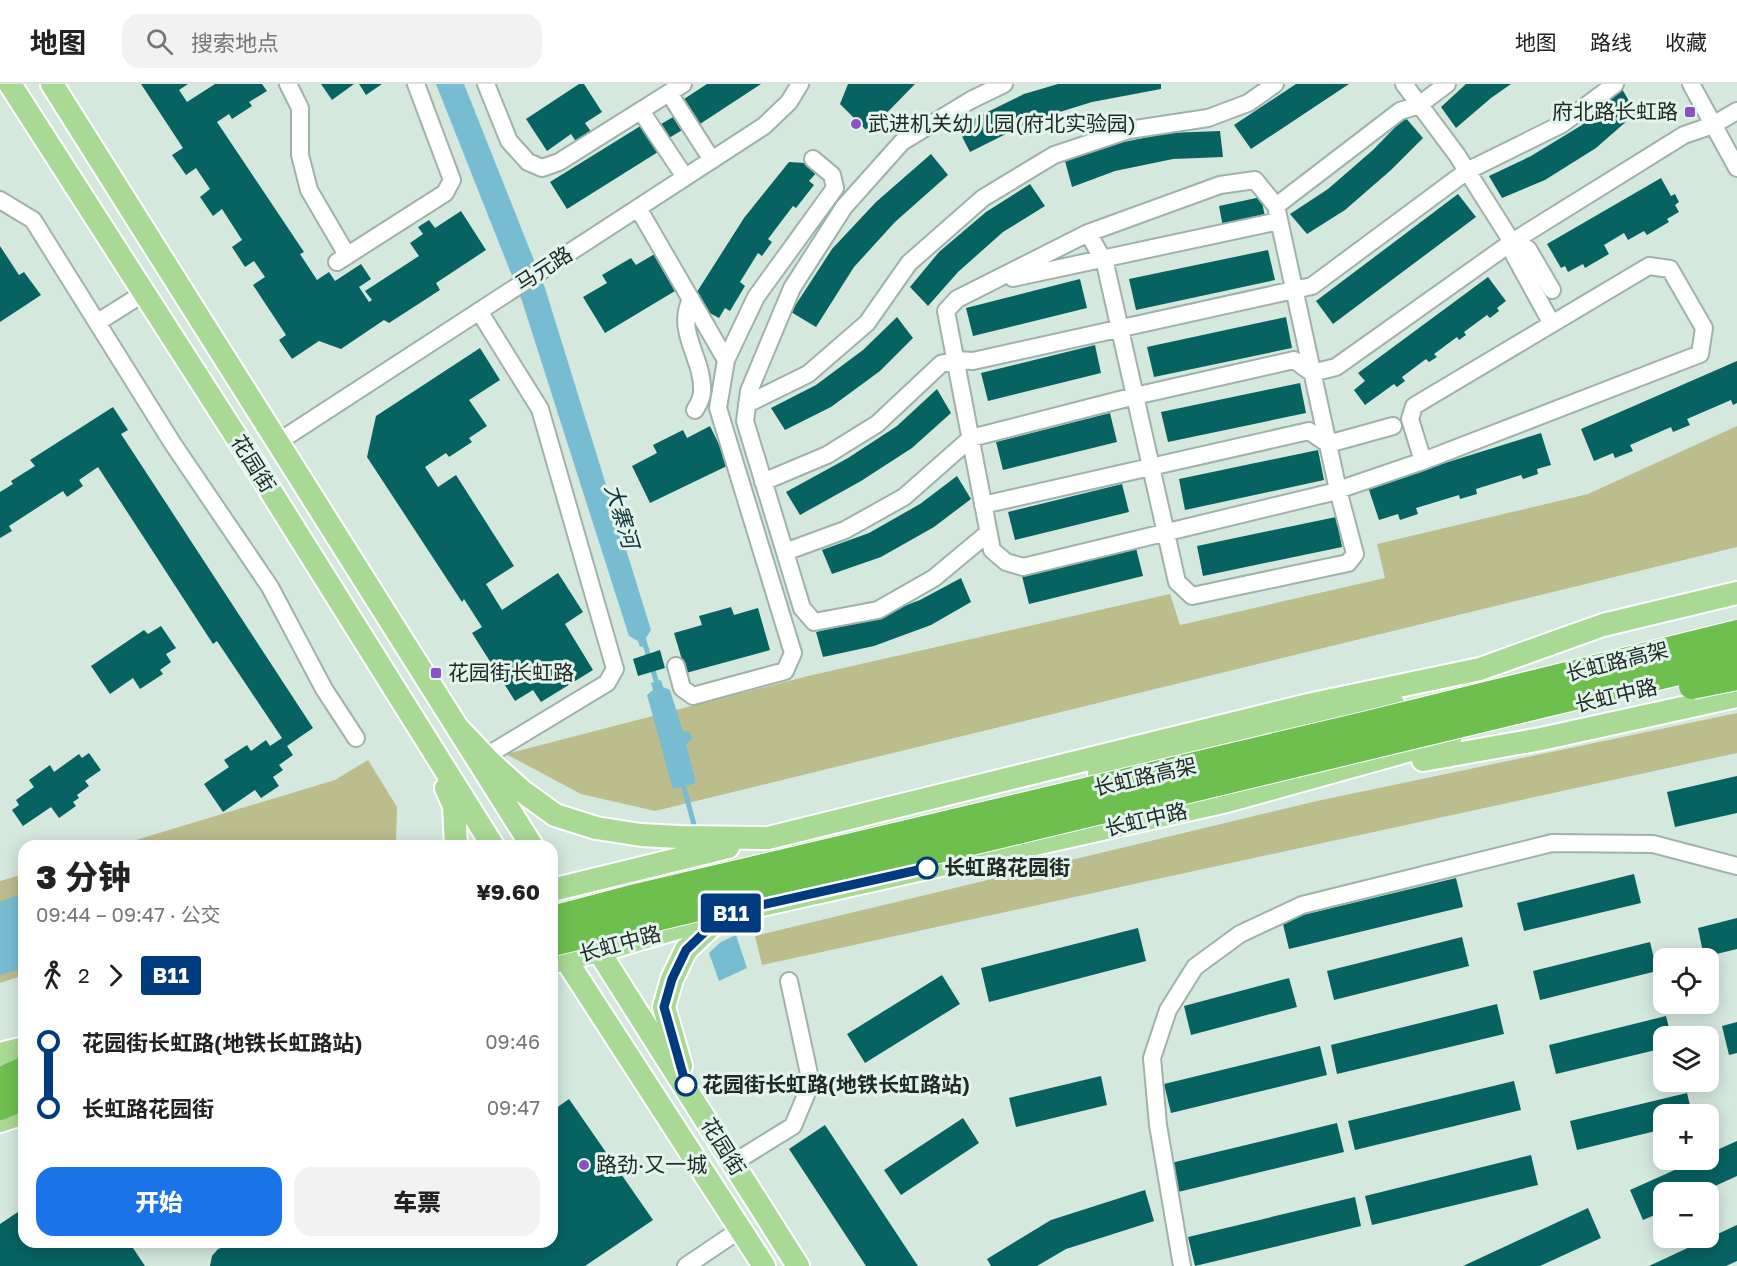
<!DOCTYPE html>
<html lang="zh">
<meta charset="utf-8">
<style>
:root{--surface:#fff;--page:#f2f2f2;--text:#222;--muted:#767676;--line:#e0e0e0;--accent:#1a73e8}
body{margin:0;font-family:"Golos Text","Noto Sans SC",sans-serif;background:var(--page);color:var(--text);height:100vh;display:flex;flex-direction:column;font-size:22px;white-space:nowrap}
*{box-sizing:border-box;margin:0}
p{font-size:20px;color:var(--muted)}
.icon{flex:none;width:33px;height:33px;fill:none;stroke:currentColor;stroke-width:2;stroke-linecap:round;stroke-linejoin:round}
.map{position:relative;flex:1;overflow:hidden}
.drawer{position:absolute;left:18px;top:756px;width:540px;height:408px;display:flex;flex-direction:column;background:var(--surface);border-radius:18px;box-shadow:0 3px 15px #0003}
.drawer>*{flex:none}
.badge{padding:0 12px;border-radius:4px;font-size:21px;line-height:39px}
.fabs{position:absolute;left:1653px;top:864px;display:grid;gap:12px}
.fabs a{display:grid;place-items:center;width:66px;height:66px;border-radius:12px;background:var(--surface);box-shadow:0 3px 15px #0003;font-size:30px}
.map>.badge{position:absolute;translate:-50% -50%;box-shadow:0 0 0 3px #fff}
.legs{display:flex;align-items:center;gap:9px;height:66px;padding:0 18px;font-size:20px}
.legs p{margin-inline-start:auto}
.headline{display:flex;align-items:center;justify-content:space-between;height:102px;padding:0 18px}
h1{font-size:33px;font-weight:800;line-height:45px}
.button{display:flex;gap:12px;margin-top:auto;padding:12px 18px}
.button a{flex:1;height:69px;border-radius:18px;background:var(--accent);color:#fff;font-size:24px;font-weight:800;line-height:69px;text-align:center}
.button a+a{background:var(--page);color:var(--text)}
ul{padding:0 18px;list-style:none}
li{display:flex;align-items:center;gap:21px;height:66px;font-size:22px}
li i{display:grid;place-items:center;width:9px;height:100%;margin:0 8px;background:currentColor}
li i::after{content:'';width:15px;height:15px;margin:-8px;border:4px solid;border-radius:50%;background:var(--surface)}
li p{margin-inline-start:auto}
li:first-child i{background:linear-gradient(#0000 50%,currentColor 0)}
li:last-child i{background:linear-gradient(currentColor 50%,#0000 0)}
header{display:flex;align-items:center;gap:36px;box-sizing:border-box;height:84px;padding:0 30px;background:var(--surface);border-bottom:2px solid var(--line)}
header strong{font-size:28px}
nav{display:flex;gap:33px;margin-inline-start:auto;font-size:21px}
.search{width:420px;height:54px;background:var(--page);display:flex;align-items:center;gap:15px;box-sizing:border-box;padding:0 21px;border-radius:18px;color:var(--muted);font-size:22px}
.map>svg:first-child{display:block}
.green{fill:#bbbd8c}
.water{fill:#78bcd2}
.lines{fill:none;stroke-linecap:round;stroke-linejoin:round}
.stream{stroke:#78bcd2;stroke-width:5}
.building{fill:#076362}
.minor-casing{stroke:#9fb2a9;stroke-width:20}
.major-casing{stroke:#fff;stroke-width:26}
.highway-casing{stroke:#fff;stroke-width:28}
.minor{stroke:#fff;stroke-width:16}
.major{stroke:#a8d995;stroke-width:22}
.highway{stroke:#6ebf4e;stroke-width:26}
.highway-bridge-casing{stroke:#fff;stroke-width:28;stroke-linecap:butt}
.highway-bridge{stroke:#6ebf4e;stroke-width:26}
.line-1-casing{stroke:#fff;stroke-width:14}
.line-1{stroke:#003b80;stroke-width:9}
.poi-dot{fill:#8c4fc5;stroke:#e1f5ec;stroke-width:2}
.stop-1-dot{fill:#fff;stroke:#003b80;stroke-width:3}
.labels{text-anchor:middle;stroke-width:6;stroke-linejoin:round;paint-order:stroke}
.poi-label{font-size:21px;fill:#222926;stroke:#e1f5ec;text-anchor:start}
.street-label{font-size:21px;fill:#222926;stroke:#e1f5ec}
.stop-label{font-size:21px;font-weight:bold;fill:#222926;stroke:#e1f5ec;text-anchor:start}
.water-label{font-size:22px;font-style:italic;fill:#0f303b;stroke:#e1f5ec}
</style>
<header>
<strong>地图</strong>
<div class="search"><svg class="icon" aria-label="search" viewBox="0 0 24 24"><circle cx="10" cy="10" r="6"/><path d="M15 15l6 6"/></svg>搜索地点</div>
<nav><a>地图</a><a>路线</a><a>收藏</a></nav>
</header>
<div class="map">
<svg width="1737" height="1182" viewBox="0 0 1737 1182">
<rect width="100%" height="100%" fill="#d4e8de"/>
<path class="green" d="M 1737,342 L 1737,463 L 655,727 L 581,710 L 506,670 L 808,592 L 1170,510 L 1180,541 L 1385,494 L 1377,460 L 1588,410 Z
M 1737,629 L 1737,669 L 762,881 L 755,852 L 1317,717 Z
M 368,676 L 397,723 L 396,756 L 393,762 L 116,762 L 335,696 Z
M 24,790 L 24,891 L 0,899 L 0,797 Z"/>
<path class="water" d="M 436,0 L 464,0 L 545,204 L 651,546 L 646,554 L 647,561 L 640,563 L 638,557 L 629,552 L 522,217 Z
M 661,596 L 663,603 L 670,606 L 683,647 L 690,648 L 692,655 L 686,660 L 696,699 L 673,705 L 647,611 L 653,606 L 651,599 Z
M 24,808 L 24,884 L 0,891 L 0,818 Z
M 736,851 L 747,884 L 719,897 L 709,869 L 721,858 Z"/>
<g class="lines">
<path class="stream" d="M 644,557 L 658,603
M 682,696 L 696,748"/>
</g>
<path class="building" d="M 141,0 L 188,0 L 179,6 L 187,18 L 215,0 L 262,0 L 267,7 L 249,18 L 252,22 L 232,35 L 229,30 L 217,38 L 304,168 L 300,170 L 317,196 L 329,188 L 335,197 L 361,180 L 371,195 L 359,203 L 369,218 L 372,216 L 365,207 L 419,172 L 410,159 L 423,150 L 418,143 L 429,136 L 435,144 L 461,127 L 486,166 L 436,199 L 440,206 L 389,239 L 384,236 L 341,265 L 319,257 L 292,275 L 279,256 L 286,251 L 253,201 L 265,193 L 254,177 L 245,183 L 232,163 L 242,156 L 222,125 L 213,132 L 200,113 L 210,105 L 196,84 L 186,91 L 172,71 L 183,64 Z
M 321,0 L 354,0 L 332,16 Z
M 359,0 L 382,0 L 366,11 Z
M 579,0 L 584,0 L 602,28 L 585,39 L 592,49 L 577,59 L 571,50 L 547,67 L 526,35 Z
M 707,0 L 761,0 L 700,40 L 684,15 Z
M 848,0 L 915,0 L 868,48 L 840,20 Z
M 1058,0 L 1161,0 L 1161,5 L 1092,18 L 1034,36 L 970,68 L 957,43 L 1024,10 Z
M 1296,0 L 1349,0 L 1251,65 L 1234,41 Z
M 1466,0 L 1511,0 L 1491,14 L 1456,44 L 1441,23 Z
M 1622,5 L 1636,29 L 1596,64 L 1545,96 L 1502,114 L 1489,92 L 1531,72 L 1582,41 Z
M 675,32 L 684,45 L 669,54 L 661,40 Z
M 1405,33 L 1423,54 L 1391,86 L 1345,126 L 1307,150 L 1290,130 L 1328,105 L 1373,66 Z
M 642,41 L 658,68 L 567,125 L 550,98 Z
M 1220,47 L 1223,73 L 1173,75 L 1115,87 L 1072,103 L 1065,77 L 1109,61 L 1168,49 Z
M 931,70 L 948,91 L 895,138 L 854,183 L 816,243 L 791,228 L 832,165 L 876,118 Z
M 789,78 L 806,79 L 817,88 L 809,97 L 814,101 L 796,124 L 793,122 L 768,155 L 772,158 L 762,172 L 758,169 L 740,198 L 745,202 L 730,227 L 725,224 L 719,234 L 706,227 L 695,211 L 744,134 Z
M 1661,94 L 1671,112 L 1675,110 L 1679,118 L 1675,121 L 1679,128 L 1667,135 L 1669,138 L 1647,151 L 1644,147 L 1628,156 L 1624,149 L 1604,161 L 1609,170 L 1585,184 L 1583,180 L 1568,188 L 1565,182 L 1561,184 L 1547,160 Z
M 1030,100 L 1045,122 L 1003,148 L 958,188 L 928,222 L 910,203 L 939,168 L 986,128 Z
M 1458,110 L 1476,133 L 1333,240 L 1316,217 Z
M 1261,113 L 1265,133 L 1223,143 L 1219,122 Z
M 0,162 L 19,191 L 24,188 L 41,211 L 0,238 Z
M 1268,166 L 1275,196 L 1136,226 L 1129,195 Z
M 658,168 L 680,204 L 605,249 L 583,213 L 607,199 L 602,191 L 631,174 L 636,181 Z
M 1488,193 L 1506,217 L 1497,224 L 1499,227 L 1490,234 L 1487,231 L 1464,248 L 1466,251 L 1459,256 L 1457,253 L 1434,270 L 1437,273 L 1429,278 L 1426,275 L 1402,293 L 1405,297 L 1397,303 L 1394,300 L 1365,321 L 1354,306 L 1365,297 L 1358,289 Z
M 1080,195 L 1087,224 L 973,252 L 966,224 Z
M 897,233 L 913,254 L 880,287 L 831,323 L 785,346 L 771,324 L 816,301 L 863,266 Z
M 1286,233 L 1292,264 L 1154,293 L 1147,263 Z
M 1095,261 L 1101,289 L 988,317 L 981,289 Z
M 480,264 L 500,296 L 469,316 L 487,342 L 469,354 L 472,358 L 449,373 L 446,369 L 425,383 L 438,403 L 456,391 L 514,482 L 486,500 L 502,526 L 558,489 L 583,528 L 565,540 L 593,586 L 541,618 L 533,606 L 515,617 L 472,549 L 482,543 L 464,515 L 462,518 L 367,373 L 376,332 Z
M 1737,277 L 1737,319 L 1733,321 L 1731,316 L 1687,335 L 1690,341 L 1673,348 L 1671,343 L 1630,361 L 1633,367 L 1615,374 L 1613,369 L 1594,377 L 1581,345 Z
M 1300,299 L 1306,329 L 1168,358 L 1161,328 Z
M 937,305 L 951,329 L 912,364 L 861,397 L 800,431 L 786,408 L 848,374 L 897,342 Z
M 113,323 L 128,346 L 121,350 L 313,644 L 287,662 L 293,671 L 279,681 L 283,686 L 273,693 L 279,702 L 261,714 L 255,706 L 223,728 L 204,700 L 229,683 L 224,676 L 247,661 L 251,667 L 266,656 L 270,662 L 282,654 L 217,557 L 213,560 L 98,383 L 79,396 L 83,402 L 67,413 L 63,407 L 9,442 L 12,447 L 0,454 L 0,408 L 13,400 L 11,397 L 35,382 L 30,376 Z
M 1110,329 L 1117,358 L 1003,386 L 996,358 Z
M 710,342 L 729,381 L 650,419 L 632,382 L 657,369 L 653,361 L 683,346 L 687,354 Z
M 1541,349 L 1551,381 L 1537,385 L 1538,390 L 1523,395 L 1521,391 L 1476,405 L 1477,410 L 1460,415 L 1459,411 L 1416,424 L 1418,430 L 1400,436 L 1398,430 L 1379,436 L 1368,403 Z
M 1318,366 L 1324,396 L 1185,426 L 1179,395 Z
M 957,392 L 971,415 L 934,443 L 881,473 L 832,490 L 822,466 L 869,449 L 920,420 Z
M 1122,400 L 1129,428 L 1015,456 L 1008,428 Z
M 1336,433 L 1342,463 L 1203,492 L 1197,462 Z
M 1136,464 L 1143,492 L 1029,520 L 1022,492 Z
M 961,494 L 971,518 L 931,541 L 874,562 L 823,573 L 816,548 L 865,537 L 920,516 Z
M 731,523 L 734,531 L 758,524 L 770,566 L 686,589 L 674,549 L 702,541 L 699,532 Z
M 161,542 L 176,564 L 166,570 L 171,578 L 160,586 L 163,590 L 140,605 L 133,594 L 110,610 L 91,582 L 144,546 L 148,550 Z
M 660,566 L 665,584 L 638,592 L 633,575 Z
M 89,669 L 101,686 L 85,697 L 89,702 L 77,711 L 79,714 L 73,718 L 76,722 L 59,734 L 51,723 L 23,742 L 12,726 L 19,721 L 16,716 L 34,703 L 29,696 L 50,681 L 54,688 L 79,670 L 82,674 Z
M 1737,692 L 1737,729 L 1675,743 L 1667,708 Z
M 1634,790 L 1641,819 L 1524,847 L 1517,819 Z
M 1456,794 L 1463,823 L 1289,865 L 1282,836 Z
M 1737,834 L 1737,865 L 1704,873 L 1698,844 Z
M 1138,844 L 1146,877 L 989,918 L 981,884 Z
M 1462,853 L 1469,882 L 1334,916 L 1327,887 Z
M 1650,858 L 1657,887 L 1540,916 L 1533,887 Z
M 942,891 L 960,920 L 865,979 L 847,950 Z
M 1289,894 L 1297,923 L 1191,951 L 1184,922 Z
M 1497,920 L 1504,950 L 1337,990 L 1331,961 Z
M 1666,932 L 1671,952 L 1664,952 L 1664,964 L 1556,990 L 1549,961 Z
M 1737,938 L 1737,969 L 1729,971 L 1722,942 Z
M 1320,962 L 1327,991 L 1171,1029 L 1164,1000 Z
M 1101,992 L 1107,1021 L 1016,1043 L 1009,1014 Z
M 1514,997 L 1521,1026 L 1355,1066 L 1348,1037 Z
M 1687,1009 L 1692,1030 L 1664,1030 L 1664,1045 L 1577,1066 L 1570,1037 Z
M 569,1015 L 653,1136 L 585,1182 L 210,1182 L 212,1172 L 218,1165 L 226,1162 L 246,1163 L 250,1158 L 351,1158 L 356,1161 L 361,1158 L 552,1158 L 552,1027 Z
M 963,1034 L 979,1059 L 901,1111 L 884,1086 Z
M 1337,1039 L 1344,1068 L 1178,1108 L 1171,1079 Z
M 825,1041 L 918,1182 L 866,1182 L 789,1065 Z
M 1737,1057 L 1737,1092 L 1702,1108 L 1664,1108 L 1664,1127 L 1643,1136 L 1630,1106 L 1697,1076 L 1708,1076 L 1708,1070 Z
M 1531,1071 L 1538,1101 L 1372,1141 L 1365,1112 Z
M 1145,1106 L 1154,1137 L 1066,1165 L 1037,1182 L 991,1182 L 987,1175 L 1051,1136 Z
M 1355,1113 L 1361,1142 L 1195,1182 L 1188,1153 Z
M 24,1124 L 24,1158 L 129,1158 L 145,1182 L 0,1182 L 0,1140 Z
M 1588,1124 L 1601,1154 L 1540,1182 L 1463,1182 Z
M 1737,1141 L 1737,1177 L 1726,1182 L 1649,1182 Z"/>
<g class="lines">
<defs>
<path id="minor" d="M 288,0 L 300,24 L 300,71 L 309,106 L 347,171
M 486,0 L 509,57 L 528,78 L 542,84 L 559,78 L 683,0
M 1404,0 L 1457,71 L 1512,158 L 1514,171 L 1552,240
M 1691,0 L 1737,84
M 669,9 L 712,76
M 641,27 L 685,93
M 0,116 L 33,136 L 173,360 L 270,503 L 324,605 L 356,654
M 1276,122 L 1400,27 L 1419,21 L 1447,0
M 638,124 L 726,276
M 1088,149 L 1105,179 L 1177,498 L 1192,512 L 1348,479 L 1355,470 L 1338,406 L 1276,122 L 1255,96 L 1220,101 L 1088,149 L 957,215 L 946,227 L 992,466 L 1006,478 L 1023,483 L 1329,409 L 1338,406 L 1423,377 L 1700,270 L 1704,244 L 1670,185 L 1649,182 L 1414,322 L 1410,335 L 1423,377
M 1512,158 L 1528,165 L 1552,206
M 337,178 L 445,109 L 452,96 L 416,0
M 1013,194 L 1279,137
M 691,215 C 675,249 704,274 702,308 C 702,314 698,321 695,326
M 98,238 L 144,209
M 747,320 L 808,290 L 867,239 L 909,179 L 983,114 L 1054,71 L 1129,46 L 1208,34 L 1248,19 L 1275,0
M 278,358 L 764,42 L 789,18 L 800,0
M 763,398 L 827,371 L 877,340 L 941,280 L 956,276 L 973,277 L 1312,202 L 1467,87 L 1562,40 L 1615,0
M 983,421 L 1309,347 L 1328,360 L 1393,342
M 988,449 L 934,494 L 878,526 L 814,538 L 802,524 L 745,337 L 749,307 L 792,204 L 844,123 L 902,58 L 971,16 L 1004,0
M 785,468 L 845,446 L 904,413 L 971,354 L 1135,312 L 1294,276 L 1312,289 L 1336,283 L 1512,158 L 1684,51 L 1713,41 L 1737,27
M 676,582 L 682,604 L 693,612 L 785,587 L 793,569 L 718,324 L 726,276 L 756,213 L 835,104 L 832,91 L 813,75
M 478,677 L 607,599 L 615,585 L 540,325 L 479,227
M 733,1079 L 793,1042 L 811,999 L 789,897
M 686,1182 L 741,1145
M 1182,1182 L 1158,1041 L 1152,974 L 1168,926 L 1195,883 L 1240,850 L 1302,821 L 1552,759 L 1653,760 L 1737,782"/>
<path id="major" d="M 10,0 L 250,374 L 493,762
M 52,0 L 532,762
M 457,643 L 490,678 L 522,707 L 555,731 L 596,744 L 641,751 L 679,753 L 768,754 L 1308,621 L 1480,585 L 1603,541 L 1737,509
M 1423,676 L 1541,655 L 1737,612
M 1099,689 L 1394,621
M 446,704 L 454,722 L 456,762
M 552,806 L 728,763
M 591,855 L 798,1182
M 559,865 L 764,1182
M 552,878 L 599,867 L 735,827 L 1227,717 L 1450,655
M 0,970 L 24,964
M 681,982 L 664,923 L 672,895 L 686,866 L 710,843 L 720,837
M 0,1037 L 24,1029"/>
<path id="highway" d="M 0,996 L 24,986
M 0,1023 L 24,1013"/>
</defs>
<use href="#minor" class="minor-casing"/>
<use href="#major" class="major-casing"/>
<use href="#highway" class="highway-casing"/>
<use href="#minor" class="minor"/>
<use href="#major" class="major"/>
<use href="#highway" class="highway"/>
<defs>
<path id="highway-bridge" d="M 1692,602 L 1737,593
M 552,835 L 628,815 L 1364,641 L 1737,549
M 552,859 L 1737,574"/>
</defs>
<use href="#highway-bridge" class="highway-bridge-casing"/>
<use href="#highway-bridge" class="highway-bridge"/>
</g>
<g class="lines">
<defs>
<path id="line-1" d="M 686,1001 L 664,923 L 672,895 L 686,866 L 710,843 L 735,827 L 927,784"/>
</defs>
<use href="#line-1" class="line-1-casing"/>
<use href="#line-1" class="line-1"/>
</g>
<g class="poi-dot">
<rect x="1684" y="22" width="12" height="12" rx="3"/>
<circle cx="856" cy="40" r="6"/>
<rect x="430" y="583" width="12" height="12" rx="3"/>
<circle cx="584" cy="1081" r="6"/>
</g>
<g class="stop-1-dot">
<circle cx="927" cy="784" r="10"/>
<circle cx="686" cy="1001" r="10"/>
</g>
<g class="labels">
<g class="poi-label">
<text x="1678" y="35" text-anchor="end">府北路长虹路</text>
<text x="868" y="47">武进机关幼儿园(府北实验园)</text>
<text x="448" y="596">花园街长虹路</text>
<text x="596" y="1088">路劲·又一城</text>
</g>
<g class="street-label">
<text transform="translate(544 185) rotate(-33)" y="7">马元路</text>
<text transform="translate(253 380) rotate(58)" y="7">花园街</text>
<text transform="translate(1617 578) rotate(-14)" y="7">长虹路高架</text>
<text transform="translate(1616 612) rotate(-13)" y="7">长虹中路</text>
<text transform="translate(1145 693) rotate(-13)" y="7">长虹路高架</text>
<text transform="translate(1146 736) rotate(-13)" y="7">长虹中路</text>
<text transform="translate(620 860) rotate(-15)" y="7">长虹中路</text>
<text transform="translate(723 1063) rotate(58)" y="7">花园街</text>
</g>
<g class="stop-label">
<text x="944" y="791">长虹路花园街</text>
<text x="702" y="1008">花园街长虹路(地铁长虹路站)</text>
</g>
<g class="water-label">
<text transform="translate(622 432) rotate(73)" y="8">大寨河</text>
</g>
</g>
</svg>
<div class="fabs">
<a><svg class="icon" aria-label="locate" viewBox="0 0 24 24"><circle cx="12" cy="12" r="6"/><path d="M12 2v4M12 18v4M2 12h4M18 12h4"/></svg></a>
<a><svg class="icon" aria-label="layers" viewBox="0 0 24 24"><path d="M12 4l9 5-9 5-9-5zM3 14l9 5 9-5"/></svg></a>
<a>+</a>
<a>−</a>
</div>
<b class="badge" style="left:731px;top:829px;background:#003b80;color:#fff">B11</b>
<section class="drawer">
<div class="headline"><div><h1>3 分钟</h1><p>09:44 – 09:47 · 公交</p></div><b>¥9.60</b></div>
<div class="legs"><svg class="icon" aria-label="walk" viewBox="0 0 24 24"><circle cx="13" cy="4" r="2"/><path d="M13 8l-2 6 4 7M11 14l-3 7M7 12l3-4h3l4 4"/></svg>2<svg class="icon" aria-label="forward" viewBox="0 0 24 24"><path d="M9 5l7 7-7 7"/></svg><b class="badge" style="background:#003b80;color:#fff">B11</b></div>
<ul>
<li><i style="color:#003b80"></i><b>花园街长虹路(地铁长虹路站)</b><p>09:46</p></li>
<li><i style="color:#003b80"></i><b>长虹路花园街</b><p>09:47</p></li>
</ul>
<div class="button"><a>开始</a><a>车票</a></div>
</section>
</div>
